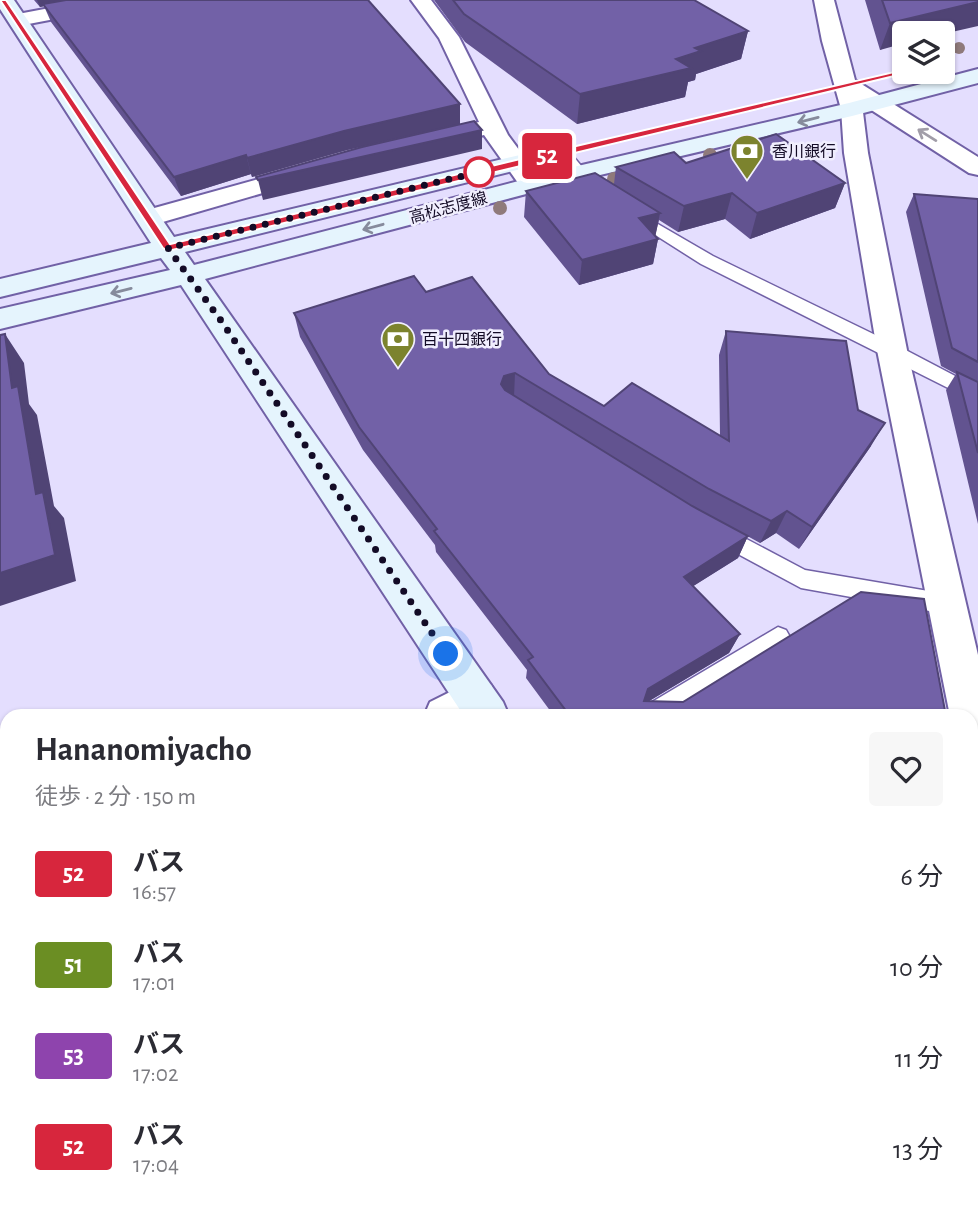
<!DOCTYPE html>
<html lang="ja">
<meta charset="utf-8">
<style>
:root{--surface:#fff;--page:#f7f7f7;--text:#2b2b33;--muted:#7c7c81}
body{margin:0;font-family:"Alegreya Sans","Noto Sans JP",sans-serif;background:var(--page);color:var(--text);height:100vh;display:flex;flex-direction:column;font-size:26px;white-space:nowrap}
*{box-sizing:border-box;margin:0}
p{font-size:23px;color:var(--muted)}
.icon{flex:none;width:38px;height:38px;fill:none;stroke:currentColor;stroke-width:2;stroke-linecap:round;stroke-linejoin:round}
.map{position:relative;flex:1;overflow:hidden}
.side{position:absolute;left:0px;top:709px;width:978px;height:499px;display:flex;flex-direction:column;background:var(--surface);border-radius:21px 21px 0 0;box-shadow:0 2px 5px #0004}
.side>*{flex:none}
.badge{padding:0 14px;border-radius:5px;font-size:24px;line-height:46px}
.tools{position:absolute;left:892px;top:21px;display:grid;gap:14px}
.tools a{display:grid;place-items:center;width:63px;height:63px;border-radius:7px;background:var(--surface);box-shadow:0 2px 5px #0004;font-size:35px}
.you{position:absolute;width:35px;height:35px;margin:-18px;border:5px solid #fff;border-radius:50%;background:#1a73e8;box-shadow:0 0 0 10px #1a73e833}
.map>.badge{position:absolute;translate:-50% -50%;box-shadow:0 0 0 4px #fff}
.round{display:grid;place-items:center;flex:none;width:74px;height:74px;border-radius:7px;background:var(--page)}
.summary{display:flex;align-items:center;justify-content:space-between;height:119px;padding:0 35px}
h1{font-size:33px;font-weight:600;line-height:52px}
ul{padding:0;list-style:none}
li{display:flex;align-items:center;gap:21px;height:91px;padding:0 35px}
li div{flex:1}
li b{display:block;font-size:26px}
li em{font-style:normal}
li .badge{min-width:77px;font-weight:700;text-align:center}
.map>svg:first-child{display:block}
.lines{fill:none;stroke-linecap:round;stroke-linejoin:round}
.service-casing{stroke:#7161a6;stroke-width:3}
.minor-casing{stroke:#7161a6;stroke-width:4}
.tertiary-casing{stroke:#7161a6;stroke-width:4}
.secondary-casing{stroke:#7161a6;stroke-width:4}
.service{fill:#fff;fill-rule:evenodd}
.minor{fill:#fff;fill-rule:evenodd}
.tertiary{fill:#fff;fill-rule:evenodd}
.secondary{fill:#e5f4fd;fill-rule:evenodd}
.tree{fill:#8f7a7b}
.wall{fill:#625390}
.shaded-wall{fill:#504475}
.building{fill:#7261a7;stroke:#504475;stroke-width:2}
.oneway{stroke:#868b9c}
.oneway2{stroke:#a19da8}
.line{fill:#d7263d;stroke:#fff;stroke-width:2}
.walk{stroke:#130b26;stroke-width:7;stroke-dasharray:0 12.6}
.stop-dot{fill:#fff;stroke:#d7263d;stroke-width:3.5}
.labels{text-anchor:middle;stroke-width:5;stroke-linejoin:round;paint-order:stroke}
.far-poi-label{font-size:16px;fill:#130b26;stroke:#f0eefe;text-anchor:start}
.far-street-label{font-size:16px;fill:#130b26;stroke:#f0eefe}
</style>
<div class="map">
<svg width="978" height="1207" viewBox="0 0 978 1207">
<rect width="100%" height="100%" fill="#e4defe"/>
<g class="lines">
<defs>
<path id="service" d="M 562,148 L 567,149 L 599,187 L 602,190 L 599,193 L 589,193 L 557,155 L 555,152 Z
M 632,209 L 713,256 L 898,346 L 978,388 L 978,403 L 701,264 L 627,217 L 624,214 Z
M 718,524 L 805,570 L 946,594 L 954,597 L 957,604 L 954,611 L 946,614 L 801,588 L 710,539 L 707,533 L 710,527 Z
M 778,627 L 786,630 L 790,637 L 786,644 L 673,716 L 639,716 L 642,708 Z"/>
<path id="minor" d="M 92,0 L 133,0 L 123,6 L 18,26 L 11,24 L 8,20 L 11,16 L 18,14 Z
M 411,0 L 431,0 L 459,37 L 508,135 L 545,185 L 541,190 L 532,193 L 523,190 L 484,135 L 429,148 L 421,146 L 417,141 L 421,136 L 479,122 L 439,38 Z
M 309,165 L 318,167 L 321,172 L 318,177 L 149,226 L 140,224 L 136,218 L 140,212 Z
M 476,679 L 491,685 L 497,698 L 491,711 L 483,716 L 424,716 L 430,702 Z
M 7,952 L 7,1003 L 0,1006 L 0,955 Z
M 151,1200 L 208,1200 L 210,1207 L 152,1207 Z"/>
<path id="tertiary" d="M 814,0 L 834,0 L 855,80 L 978,157 L 978,175 L 969,173 L 862,104 L 868,153 L 907,350 L 978,655 L 978,771 L 971,769 L 971,716 L 950,716 L 877,350 L 844,153 L 841,109 L 822,41 Z"/>
<path id="secondary" d="M 0,0 L 14,0 L 174,237 L 520,155 L 529,157 L 532,162 L 529,167 L 185,252 L 194,265 L 569,168 L 849,103 L 978,69 L 978,83 L 852,116 L 583,179 L 205,279 L 503,702 L 509,716 L 464,716 L 181,285 L 0,329 L 0,309 L 170,270 L 161,258 L 0,297 L 0,279 L 151,243 L 0,9 Z
M 798,1200 L 856,1200 L 859,1207 L 800,1207 Z"/>
</defs>
<use href="#service" class="service-casing"/>
<use href="#minor" class="minor-casing"/>
<use href="#tertiary" class="tertiary-casing"/>
<use href="#secondary" class="secondary-casing"/>
<use href="#service" class="service"/>
<use href="#minor" class="minor"/>
<use href="#tertiary" class="tertiary"/>
<use href="#secondary" class="secondary"/>
</g>
<g class="tree">
<circle cx="959" cy="48" r="6"/>
<circle cx="710" cy="155" r="7"/>
<circle cx="614" cy="179" r="7"/>
<circle cx="500" cy="208" r="7"/>
</g>
<path class="wall" d="M 34,0 L 368,0 L 460,124 L 347,150 L 252,177 L 251,174 L 181,196 L 51,22 L 44,6 L 40,7 Z
M 434,0 L 694,0 L 748,31 L 741,59 L 696,74 L 695,80 L 688,82 L 685,97 L 577,124 L 465,42 Z
M 865,0 L 978,0 L 880,50 Z
M 686,163 L 845,183 L 835,208 L 750,239 L 725,219 L 678,232 L 659,220 L 655,236 L 658,239 L 653,264 L 579,285 L 524,217 L 526,191 L 614,184 L 616,167 Z
M 914,194 L 978,199 L 978,524 L 946,390 L 956,374 L 941,366 L 906,212 Z
M 426,292 L 549,374 L 604,406 L 720,436 L 719,355 L 726,331 L 858,410 L 871,446 L 799,549 L 776,533 L 760,543 L 711,516 L 748,536 L 738,558 L 693,586 L 740,634 L 729,653 L 649,701 L 946,716 L 554,716 L 526,678 L 527,670 L 436,552 L 435,545 L 363,450 L 300,337 L 294,313 Z"/>
<path class="shaded-wall" d="M 37,0 L 78,0 L 40,7 Z
M 978,2 L 978,26 L 943,34 L 905,33 L 905,43 L 880,50 L 890,23 Z
M 748,31 L 741,59 L 696,74 L 695,80 L 688,82 L 685,97 L 577,124 L 580,94 L 676,59 L 695,48 Z
M 460,104 L 460,124 L 347,150 L 252,177 L 247,158 L 344,131 Z
M 482,130 L 482,149 L 263,200 L 258,180 Z
M 246,155 L 251,174 L 181,196 L 174,177 Z
M 845,183 L 835,208 L 750,239 L 757,213 Z
M 732,193 L 725,219 L 678,232 L 684,206 Z
M 660,213 L 655,238 L 639,218 Z
M 658,239 L 653,264 L 579,285 L 582,260 Z
M 5,334 L 24,363 L 29,404 L 37,415 L 54,506 L 64,518 L 76,581 L 0,606 L 0,573 L 36,494 L 12,388 Z
M 515,373 L 514,397 L 504,400 L 501,384 L 504,376 Z
M 885,423 L 871,446 L 799,549 L 812,527 Z
M 787,511 L 776,533 L 760,543 L 771,521 Z
M 748,536 L 738,558 L 676,597 L 684,577 Z
M 740,634 L 729,653 L 641,706 L 648,689 Z"/>
<path class="building" d="M 66,0 L 368,0 L 460,104 L 344,131 L 247,158 L 246,155 L 174,177 L 43,4 Z
M 453,0 L 694,0 L 748,31 L 695,48 L 701,51 L 676,59 L 691,68 L 580,94 L 464,14 Z
M 882,0 L 978,0 L 978,2 L 890,23 Z
M 474,121 L 482,130 L 258,180 L 256,177 L 362,147 Z
M 776,134 L 845,183 L 757,213 L 732,193 L 684,206 L 616,167 L 674,152 L 686,163 Z
M 595,173 L 660,213 L 639,218 L 658,239 L 582,260 L 526,191 Z
M 914,194 L 978,199 L 978,362 L 952,348 Z
M 414,276 L 426,292 L 472,277 L 549,374 L 604,406 L 632,383 L 729,441 L 726,331 L 846,341 L 858,410 L 885,423 L 812,527 L 787,511 L 771,521 L 709,489 L 515,373 L 504,376 L 501,384 L 505,390 L 692,506 L 748,536 L 684,577 L 740,634 L 648,689 L 644,701 L 683,702 L 861,592 L 924,599 L 946,716 L 570,716 L 528,660 L 533,657 L 434,531 L 437,529 L 359,427 L 294,313 Z
M 5,334 L 12,388 L 18,386 L 36,494 L 43,492 L 55,555 L 0,573 L 0,335 Z
M 957,372 L 978,382 L 978,453 Z
M 971,842 L 976,866 L 971,870 Z
M 971,933 L 978,940 L 978,1167 L 971,1174 Z
M 205,1200 L 366,1200 L 355,1207 L 207,1207 Z"/>
<defs><path id="oneway-shaft" d="M-6 0H5M1.5-3L5.5 0L1.5 3" fill="none" stroke-width="1.6" stroke-linecap="round" stroke-linejoin="round" transform="scale(1.75)"/></defs>
<g class="oneway">
<use href="#oneway-shaft" transform="translate(808 120) rotate(166)"/>
<use href="#oneway-shaft" transform="translate(373 227) rotate(165)"/>
<use href="#oneway-shaft" transform="translate(121 291) rotate(166)"/>
</g>
<use class="oneway2" href="#oneway-shaft" transform="translate(927 135) rotate(-148)"/>
<path class="line" d="M 0,0 L 6,0 L 170,244 L 516,160 L 907,69 L 911,72 L 168,251 L 163,248 Z"/>
<g class="lines">
<path class="walk" d="M 446,654 L 222,322 L 168,248 L 479,172"/>
</g>
<defs>
<symbol id="bank-pin" viewBox="-11 -11 22 30"><path d="M0 17L-7.5 6A9.5 9.5 0 1 1 7.5 6Z" fill="#7c832e" stroke="#f0eefe"/><path d="M-6-4H6V4H-6ZM0-2.3a2.3 2.3 0 1 0 0 4.6a2.3 2.3 0 1 0 0-4.6Z" fill="#fff"/></symbol>
</defs>
<g fill-rule="evenodd">
<use href="#bank-pin" x="728" y="132" width="38" height="52"/>
<use href="#bank-pin" x="379" y="320" width="38" height="52"/>
</g>
<circle class="stop-dot" cx="479" cy="172" r="14"/>
<g class="labels">
<g class="far-poi-label">
<text x="772" y="157">香川銀行</text>
<text x="422" y="345">百十四銀行</text>
</g>
<g class="far-street-label">
<text transform="translate(448 207) rotate(-15)" y="6">高松志度線</text>
</g>
</g>
</svg>
<div class="tools">
<a><svg class="icon" aria-label="layers" viewBox="0 0 24 24"><path d="M12 4l9 5-9 5-9-5zM3 14l9 5 9-5"/></svg></a>
</div>
<div class="you" style="left:446px;top:654px"></div>
<b class="badge" style="left:547px;top:156px;background:#d7263d;color:#fff">52</b>
<section class="side">
<div class="summary"><div><h1>Hananomiyacho</h1><p>徒歩 · 2 分 · 150 m</p></div><a class="round"><svg class="icon" aria-label="heart" viewBox="0 0 24 24"><path d="M12 20l-8-8c-3-5 5-10 8-4 3-6 11-1 8 4z"/></svg></a></div>
<ul>
<li><span class="badge" style="background:#d7263d;color:#fff">52</span><div><b>バス</b><p>16:57</p></div><em>6 分</em></li>
<li><span class="badge" style="background:#6b8e23;color:#fff">51</span><div><b>バス</b><p>17:01</p></div><em>10 分</em></li>
<li><span class="badge" style="background:#8e44ad;color:#fff">53</span><div><b>バス</b><p>17:02</p></div><em>11 分</em></li>
<li><span class="badge" style="background:#d7263d;color:#fff">52</span><div><b>バス</b><p>17:04</p></div><em>13 分</em></li>
</ul>
</section>
</div>
